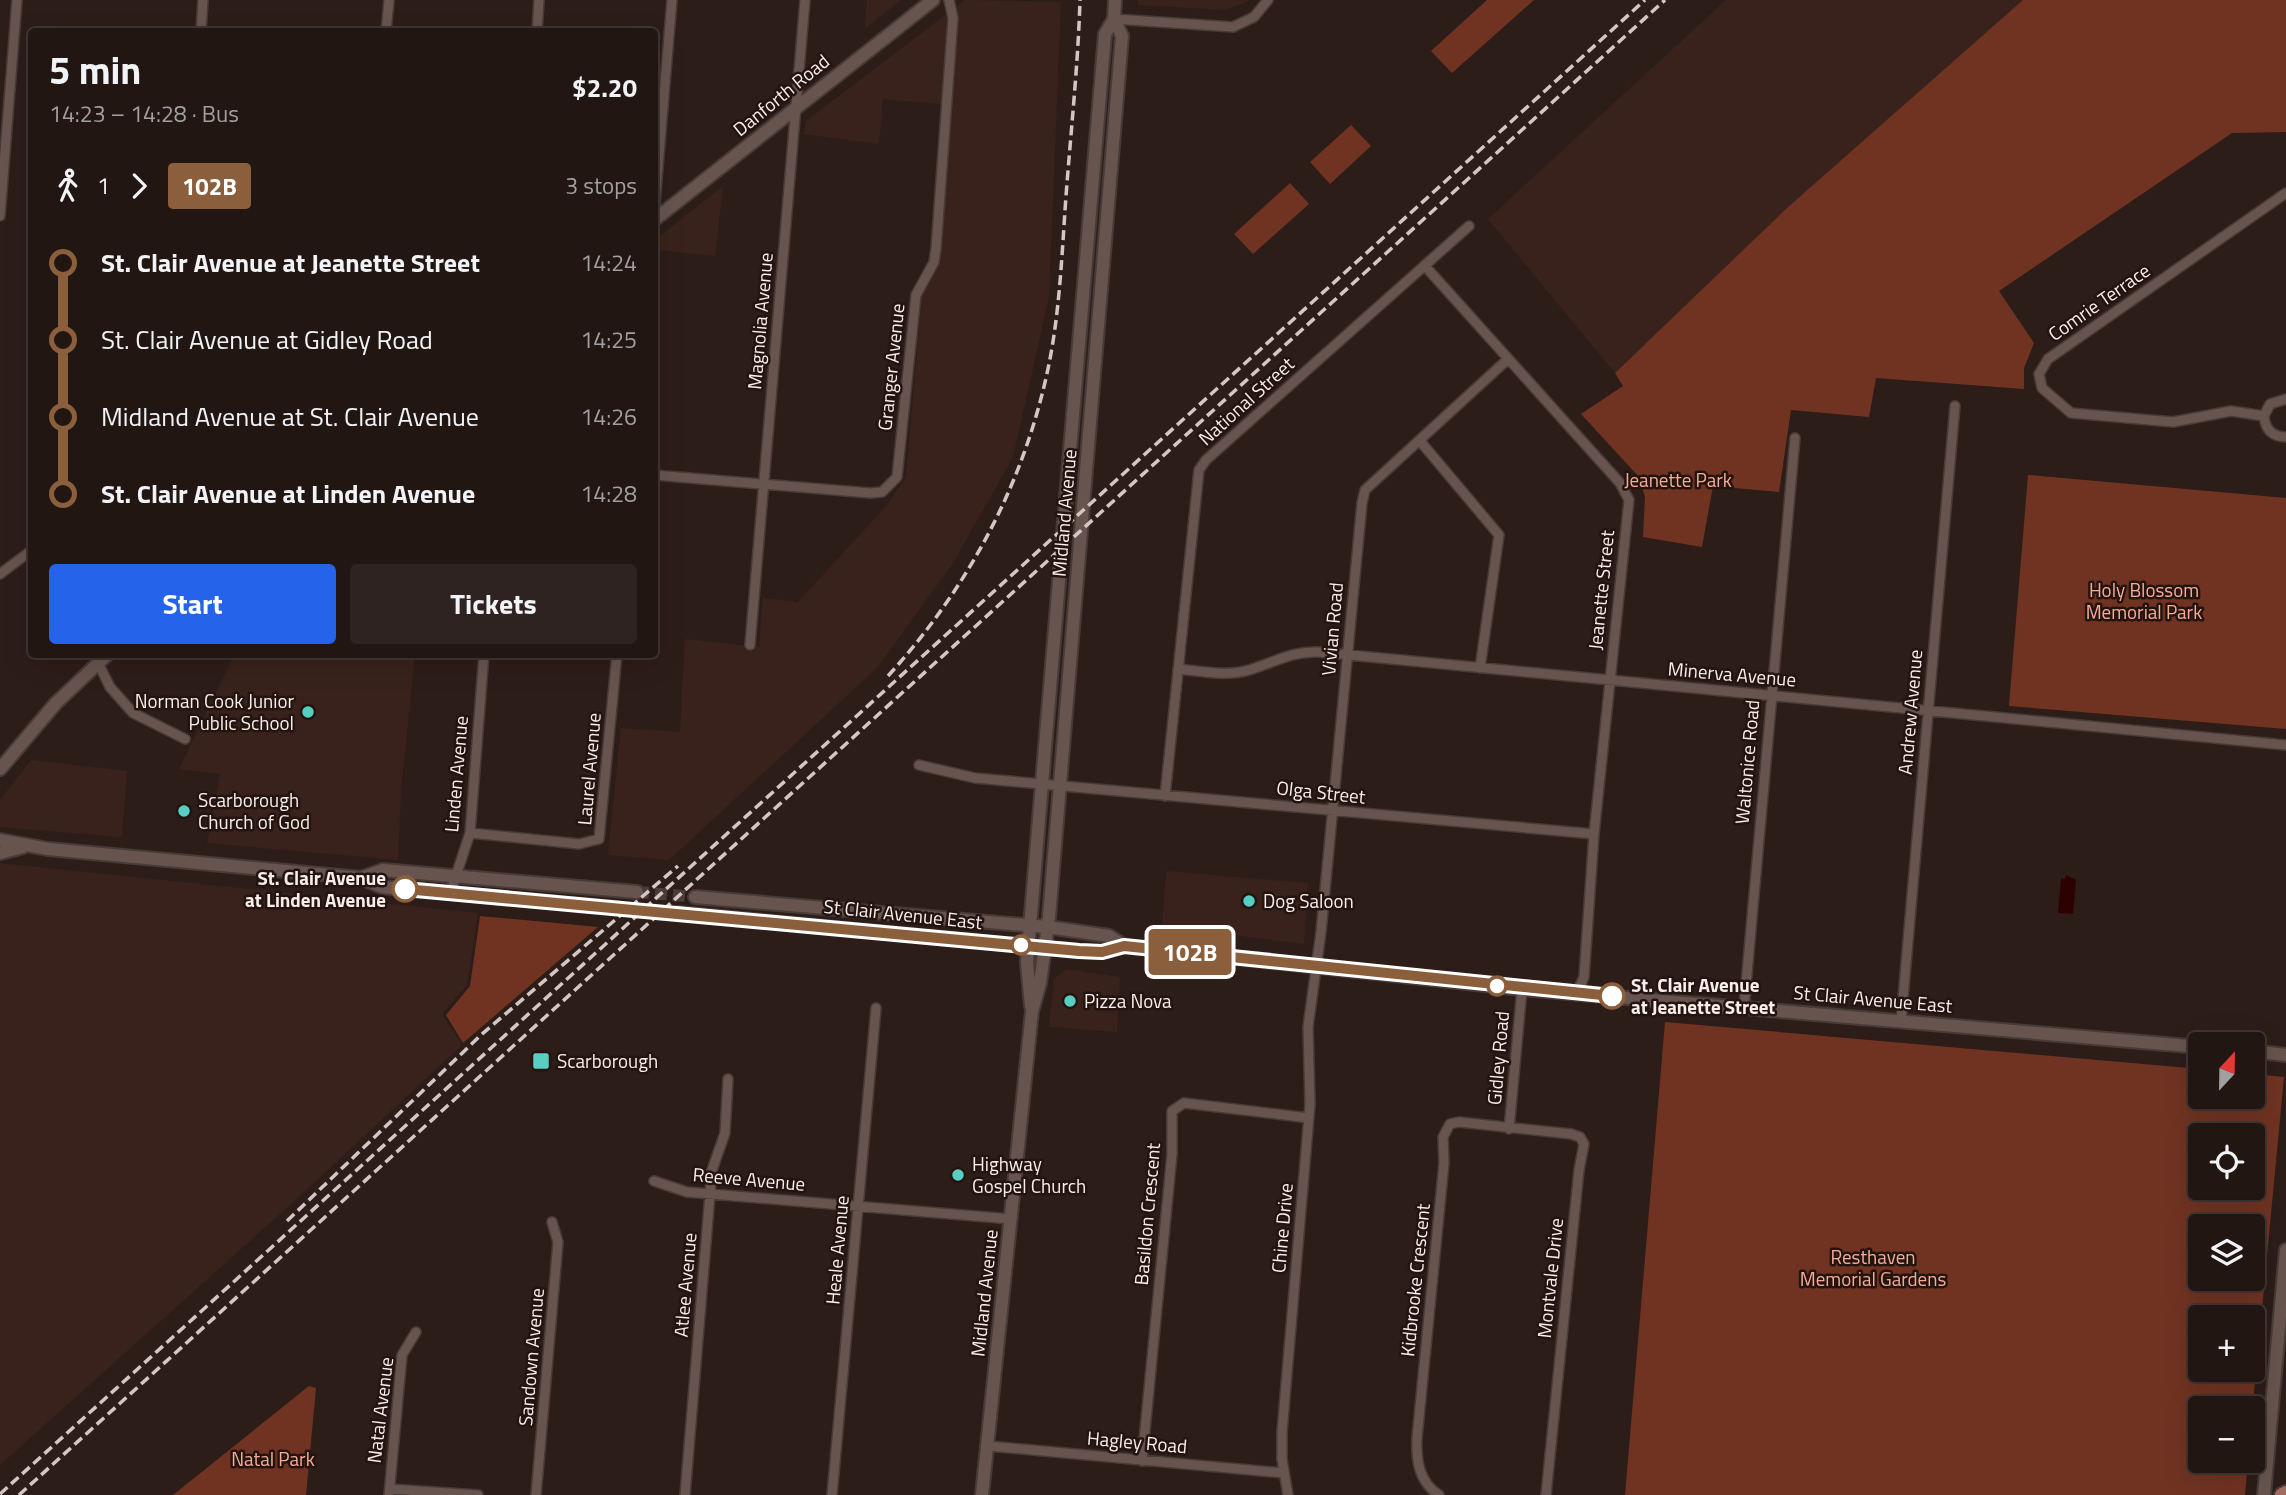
<!DOCTYPE html>
<meta charset="utf-8">
<style>
:root{--surface:#221613;--page:#2e2321;--text:#f1f3f6;--muted:#a29fa0;--line:#3f3533;--accent:#2563eb}
body{margin:0;font-family:"Titillium Web",sans-serif;background:var(--page);color:var(--text);height:100vh;display:flex;flex-direction:column;font-size:26px;white-space:nowrap}
*{box-sizing:border-box;margin:0}
p{font-size:23px;color:var(--muted)}
.icon{flex:none;width:38px;height:38px;fill:none;stroke:currentColor;stroke-width:2;stroke-linecap:round;stroke-linejoin:round}
.map{position:relative;flex:1;overflow:hidden}
.details{position:absolute;left:28px;top:28px;width:630px;height:630px;display:flex;flex-direction:column;background:var(--surface);border-radius:7px;box-shadow:0 7px 28px #0002,0 0 0 2px var(--line)}
.details>*{flex:none}
.badge{padding:0 14px;border-radius:5px;font-size:24px;line-height:46px}
.needle{width:46px;rotate:22deg}
.tools{position:absolute;left:2188px;top:1032px;display:grid;gap:14px}
.tools a{display:grid;place-items:center;width:77px;height:77px;border-radius:7px;background:var(--surface);box-shadow:0 7px 28px #0002,0 0 0 2px var(--line);font-size:35px}
.map>.badge{position:absolute;translate:-50% -50%;box-shadow:0 0 0 4px #fff}
.legs{display:flex;align-items:center;gap:10px;height:77px;padding:0 21px;font-size:23px}
.legs p{margin-inline-start:auto}
.summary{display:flex;align-items:center;justify-content:space-between;height:119px;padding:0 21px}
h1{font-size:38px;font-weight:700;line-height:52px}
.primary-button{display:flex;gap:14px;margin-top:auto;padding:14px 21px}
.primary-button a{flex:1;height:80px;border-radius:7px;background:var(--accent);color:#fff;font-size:28px;font-weight:700;line-height:80px;text-align:center}
.primary-button a+a{background:var(--page);color:var(--text)}
ul{padding:0 21px;list-style:none}
li{display:flex;align-items:center;gap:24px;height:77px;font-size:26px}
li i{display:grid;place-items:center;width:10px;height:100%;margin:0 9px;background:currentColor}
li i::after{content:'';width:18px;height:18px;margin:-9px;border:5px solid;border-radius:50%;background:var(--surface)}
li p{margin-inline-start:auto}
li:first-child i{background:linear-gradient(#0000 50%,currentColor 0)}
li:last-child i{background:linear-gradient(currentColor 50%,#0000 0)}
.map>svg:first-child{display:block}
.built{fill:#39221c}
.green{fill:#703322;fill-rule:evenodd}
.water{fill:#2d0100}
.lines{fill:none;stroke-linecap:round;stroke-linejoin:round}
.secondary-tunnel{stroke:#4c3c38;stroke-width:12;stroke-dasharray:12 6;stroke-linecap:butt}
.street-casing{stroke:#473a37;stroke-width:12}
.secondary-casing{stroke:#473a37;stroke-width:16}
.primary-casing{stroke:#473a37;stroke-width:18}
.street{stroke:#67544f;stroke-width:9}
.secondary{stroke:#67544f;stroke-width:12}
.primary{stroke:#a26d5e;stroke-width:14}
.rail{stroke:#d3c7c3;stroke-width:3.5;stroke-dasharray:10 5;stroke-linecap:butt}
.line-1-casing{stroke:#fff;stroke-width:16}
.line-1{stroke:#8b5e3c;stroke-width:10}
.poi-dot{fill:#57cec2;stroke:#231410;stroke-width:2.5}
.stop-1-dot{fill:#fff;stroke:#8b5e3c;stroke-width:3.5}
.labels{text-anchor:middle;stroke-width:5;stroke-linejoin:round;paint-order:stroke}
.street-label{font-size:19px;fill:#f9eeea;stroke:#231410}
.park-label{font-size:19px;fill:#f7ac97;stroke:#231410}
.poi-label{font-size:19px;fill:#f9eeea;stroke:#231410;text-anchor:start}
.stop-label{font-size:19px;font-weight:bold;fill:#f9eeea;stroke:#231410;text-anchor:end}
</style>
<div class="map">
<svg width="2286" height="1495" viewBox="0 0 2286 1495">
<rect width="100%" height="100%" fill="#2d1d19"/>
<path class="built" d="M 867,0 L 901,0 L 865,28 Z
M 965,0 L 1061,2 L 1049,297 L 1013,457 L 953,563 L 877,668 L 669,860 L 608,855 L 621,728 L 680,732 L 685,639 L 759,647 L 763,598 L 798,602 L 887,505 L 906,477 L 922,293 L 940,262 L 952,105 L 883,99 L 879,144 L 804,134 L 806,121 Z
M 1138,0 L 1251,0 L 1226,10 L 1138,5 Z
M 1726,0 L 2023,0 L 1788,207 L 1615,373 L 1488,219 Z
M 723,186 L 715,256 L 658,250 L 660,236 Z
M 234,655 L 415,655 L 401,791 L 398,860 L 207,843 L 220,774 L 179,769 Z
M 31,760 L 127,771 L 122,837 L 0,827 L 0,800 Z
M 0,863 L 478,913 L 467,985 L 442,1014 L 462,1045 L 289,1206 L 0,1465 Z
M 1166,871 L 1308,883 L 1304,944 L 1162,926 Z
M 1066,969 L 1120,977 L 1117,1032 L 1049,1027 L 1054,979 Z"/>
<path class="green" d="M 1487,0 L 1534,0 L 1452,73 L 1431,51 Z
M 2023,0 L 2286,0 L 2286,132 L 2232,133 L 1999,291 L 2034,343 L 2024,368 L 2024,389 L 1876,378 L 1869,417 L 1791,410 L 1779,492 L 1713,486 L 1702,547 L 1643,537 L 1645,497 L 1639,477 L 1581,414 L 1623,386 L 1615,373 L 1788,207 Z
M 1351,125 L 1371,146 L 1330,184 L 1310,162 Z
M 1290,183 L 1309,204 L 1253,254 L 1234,234 Z
M 2028,475 L 2286,498 L 2286,729 L 2009,706 Z
M 480,916 L 598,927 L 463,1043 L 446,1015 L 470,986 Z
M 1665,1022 L 2200,1069 L 2200,1097 L 2252,1097 L 2252,1074 L 2284,1077 L 2252,1414 L 2252,1409 L 2200,1409 L 2200,1461 L 2248,1461 L 2245,1495 L 1625,1495 ZM 2200,1136 L 2252,1136 L 2252,1188 L 2200,1188 ZM 2200,1227 L 2252,1227 L 2252,1279 L 2200,1279 ZM 2200,1318 L 2252,1318 L 2252,1370 L 2200,1370 Z
M 309,1386 L 316,1388 L 306,1495 L 173,1495 Z"/>
<path class="water" d="M 2066,875 L 2076,880 L 2073,914 L 2058,913 L 2061,878 L 2065,879 Z"/>
<g class="lines">
<path class="secondary-tunnel" d="M 637,892 L 695,897
M 617,908 L 678,913"/>
<defs>
<path id="street" d="M 1114,19 L 1233,27 L 1254,17 L 1268,0
M 201,32 L 203,0
M 386,32 L 389,0
M 537,32 L 539,0
M 654,215 L 672,0
M 0,216 L 17,0
M 1425,266 L 1620,483 L 1629,500 L 1594,834 L 1584,977 L 1577,993
M 2286,399 L 2270,404 L 2264,416 C 2265,429 2272,437 2286,437
M 2264,416 L 2231,411 L 2173,422 L 2071,413 L 2042,388 L 2039,374 L 2048,359 L 2286,193
M 1420,441 L 1499,535 L 1480,668
M 654,475 L 870,493 L 882,492 L 897,477 L 916,295 L 934,262 L 936,249 L 953,18 L 949,0
M 0,574 L 32,550
M 750,645 L 805,0
M 98,663 L 110,687 L 133,713 L 185,739
M 1178,669 C 1201,671 1226,677 1249,670 C 1273,663 1291,651 1318,652 L 2286,745
M 919,765 L 975,778 L 1594,834
M 1165,796 L 1199,470 L 1206,460 L 1469,226
M 470,833 L 579,844 L 599,839 L 617,654
M 450,894 L 470,833 L 484,654
M 1744,1007 L 1795,438
M 1901,1021 L 1955,406
M 1509,1129 L 1522,989
M 654,1181 L 687,1192 L 1011,1219
M 988,1446 L 1284,1473
M 1142,1461 L 1172,1154 L 1172,1111 L 1184,1103 L 1309,1118
M 390,1489 L 478,1495
M 389,1495 L 402,1355 L 416,1332
M 536,1495 L 558,1242 L 552,1222
M 685,1495 L 712,1170 L 725,1133 L 728,1079
M 832,1495 L 876,1008
M 1288,1495 L 1282,1459 L 1282,1432 L 1310,1104 L 1308,1027 L 1321,932 L 1362,503 L 1365,490 L 1508,359
M 1439,1495 C 1419,1482 1416,1461 1417,1438 L 1444,1163 L 1443,1137 L 1450,1124 L 1459,1122 L 1571,1134 L 1580,1137 L 1584,1144 L 1579,1170 L 1546,1495"/>
<path id="secondary" d="M 654,220 L 933,0
M 0,769 L 56,703 L 108,654
M 0,840 L 48,849 L 361,878 L 382,887 L 617,908
M 0,853 L 23,847
M 361,878 L 383,870 L 637,892
M 695,897 L 1048,927 L 1109,936 L 1124,946
M 678,913 L 1079,951 L 1103,952 L 1124,946 L 1522,989 L 2200,1047
M 1031,1006 L 1027,962 L 1105,34 L 1114,19
M 2252,1051 L 2286,1055
M 982,1495 L 1032,1011 L 1040,983 L 1049,917 L 1122,36 L 1114,19 L 1115,0
M 2264,1495 L 2286,1250"/>
<path id="primary" d="M 2282,1495 L 2286,1493"/>
</defs>
<use href="#street" class="street-casing"/>
<use href="#secondary" class="secondary-casing"/>
<use href="#primary" class="primary-casing"/>
<use href="#street" class="street"/>
<use href="#secondary" class="secondary"/>
<use href="#primary" class="primary"/>
<path class="rail" d="M 888,676 C 969,587 1025,482 1049,364 C 1060,309 1062,252 1066,196 C 1071,130 1078,65 1080,0
M 287,1221 L 481,1035 L 678,866
M 0,1494 L 1645,0
M 19,1495 L 1665,0"/>
</g>
<g class="lines">
<defs>
<path id="line-1" d="M 405,889 L 1079,951 L 1102,952 L 1124,946 L 1612,996"/>
</defs>
<use href="#line-1" class="line-1-casing"/>
<use href="#line-1" class="line-1"/>
</g>
<g class="poi-dot">
<circle cx="308" cy="712" r="7"/>
<circle cx="184" cy="811" r="7"/>
<circle cx="1249" cy="901" r="7"/>
<circle cx="1070" cy="1001" r="7"/>
<rect x="532" y="1052" width="18" height="18" rx="3.5"/>
<circle cx="958" cy="1175" r="7"/>
</g>
<g class="stop-1-dot">
<circle cx="405" cy="889" r="12"/>
<circle cx="1021" cy="945" r="9"/>
<circle cx="1497" cy="986" r="9"/>
<circle cx="1612" cy="996" r="12"/>
</g>
<g class="labels">
<g class="street-label">
<text transform="translate(781 95) rotate(-39)" y="7">Danforth Road</text>
<text transform="translate(2099 302) rotate(-35)" y="7">Comrie Terrace</text>
<text transform="translate(760 321) rotate(-85)" y="7">Magnolia Avenue</text>
<text transform="translate(891 367) rotate(-84)" y="7">Granger Avenue</text>
<text transform="translate(1246 401) rotate(-42)" y="7">National Street</text>
<text transform="translate(1064 513) rotate(-85)" y="7">Midland Avenue</text>
<text transform="translate(1601 590) rotate(-84)" y="7">Jeanette Street</text>
<text transform="translate(1332 629) rotate(-85)" y="7">Vivian Road</text>
<text transform="translate(1732 674) rotate(5)" y="7">Minerva Avenue</text>
<text transform="translate(1910 712) rotate(-85)" y="7">Andrew Avenue</text>
<text transform="translate(1747 762) rotate(-85)" y="7">Waltonice Road</text>
<text transform="translate(589 769) rotate(-85)" y="7">Laurel Avenue</text>
<text transform="translate(456 774) rotate(-85)" y="7">Linden Avenue</text>
<text transform="translate(1321 792) rotate(6)" y="7">Olga Street</text>
<text transform="translate(903 914) rotate(6)" y="7">St Clair Avenue East</text>
<text transform="translate(1873 999) rotate(5)" y="7">St Clair Avenue East</text>
<text transform="translate(1498 1058) rotate(-85)" y="7">Gidley Road</text>
<text transform="translate(749 1179) rotate(5)" y="7">Reeve Avenue</text>
<text transform="translate(1147 1214) rotate(-85)" y="7">Basildon Crescent</text>
<text transform="translate(1282 1228) rotate(-85)" y="7">Chine Drive</text>
<text transform="translate(837 1250) rotate(-85)" y="7">Heale Avenue</text>
<text transform="translate(1550 1278) rotate(-84)" y="7">Montvale Drive</text>
<text transform="translate(1415 1280) rotate(-84)" y="7">Kidbrooke Crescent</text>
<text transform="translate(685 1285) rotate(-85)" y="7">Atlee Avenue</text>
<text transform="translate(984 1293) rotate(-84)" y="7">Midland Avenue</text>
<text transform="translate(531 1357) rotate(-85)" y="7">Sandown Avenue</text>
<text transform="translate(380 1410) rotate(-83)" y="7">Natal Avenue</text>
<text transform="translate(1137 1442) rotate(5)" y="7">Hagley Road</text>
</g>
<g class="park-label">
<text x="1678" y="487">Jeanette Park</text>
<text x="2144" y="597">Holy Blossom<tspan x="2144" dy="22">Memorial Park</tspan></text>
<text x="1873" y="1264">Resthaven<tspan x="1873" dy="22">Memorial Gardens</tspan></text>
<text x="273" y="1466">Natal Park</text>
</g>
<g class="poi-label">
<text x="294" y="708" text-anchor="end">Norman Cook Junior<tspan x="294" dy="22">Public School</tspan></text>
<text x="198" y="807">Scarborough<tspan x="198" dy="22">Church of God</tspan></text>
<text x="1263" y="908">Dog Saloon</text>
<text x="1084" y="1008">Pizza Nova</text>
<text x="557" y="1068">Scarborough</text>
<text x="972" y="1171">Highway<tspan x="972" dy="22">Gospel Church</tspan></text>
</g>
<g class="stop-label">
<text x="386" y="885">St. Clair Avenue<tspan x="386" dy="22">at Linden Avenue</tspan></text>
<text x="1631" y="992" text-anchor="start">St. Clair Avenue<tspan x="1631" dy="22">at Jeanette Street</tspan></text>
</g>
</g>
</svg>
<div class="tools">
<a><svg class="needle" viewBox="-14 -14 28 28"><path d="M0-13l5 13h-10z" fill="#e53935"/><path d="M0 13l5-13h-10z" fill="#a29fa0"/></svg></a>
<a><svg class="icon" aria-label="locate" viewBox="0 0 24 24"><circle cx="12" cy="12" r="6"/><path d="M12 2v4M12 18v4M2 12h4M18 12h4"/></svg></a>
<a><svg class="icon" aria-label="layers" viewBox="0 0 24 24"><path d="M12 4l9 5-9 5-9-5zM3 14l9 5 9-5"/></svg></a>
<a>+</a>
<a>−</a>
</div>
<b class="badge" style="left:1190px;top:952px;background:#8b5e3c;color:#fff">102B</b>
<section class="details">
<div class="summary"><div><h1>5 min</h1><p>14:23 – 14:28 · Bus</p></div><b>$2.20</b></div>
<div class="legs"><svg class="icon" aria-label="walk" viewBox="0 0 24 24"><circle cx="13" cy="4" r="2"/><path d="M13 8l-2 6 4 7M11 14l-3 7M7 12l3-4h3l4 4"/></svg>1<svg class="icon" aria-label="forward" viewBox="0 0 24 24"><path d="M9 5l7 7-7 7"/></svg><b class="badge" style="background:#8b5e3c;color:#fff">102B</b><p>3 stops</p></div>
<ul>
<li><i style="color:#8b5e3c"></i><b>St. Clair Avenue at Jeanette Street</b><p>14:24</p></li>
<li><i style="color:#8b5e3c"></i><span>St. Clair Avenue at Gidley Road</span><p>14:25</p></li>
<li><i style="color:#8b5e3c"></i><span>Midland Avenue at St. Clair Avenue</span><p>14:26</p></li>
<li><i style="color:#8b5e3c"></i><b>St. Clair Avenue at Linden Avenue</b><p>14:28</p></li>
</ul>
<div class="primary-button"><a>Start</a><a>Tickets</a></div>
</section>
</div>
